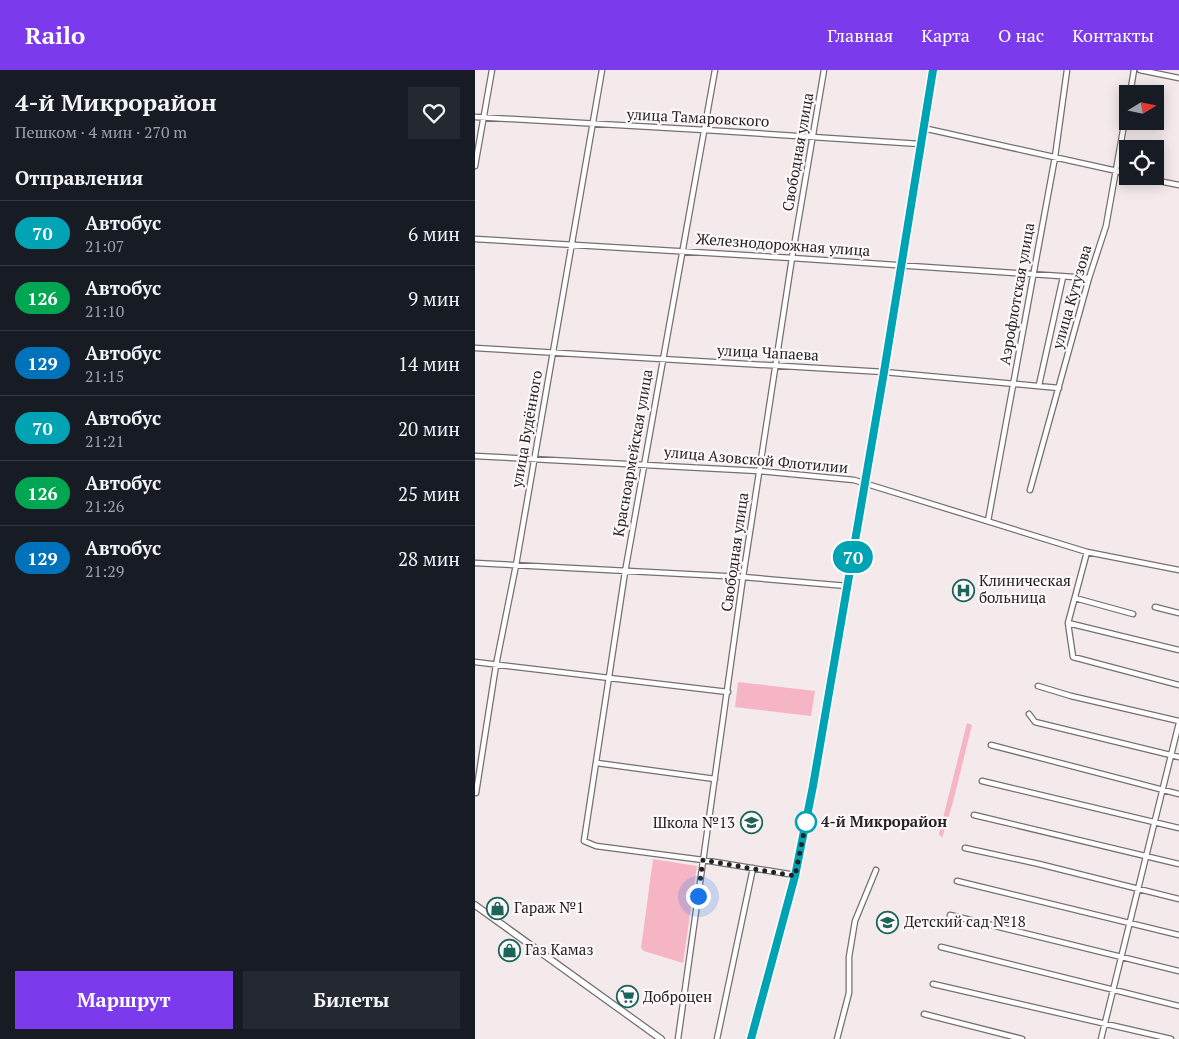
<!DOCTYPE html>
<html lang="ru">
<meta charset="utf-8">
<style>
:root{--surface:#171b24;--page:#242831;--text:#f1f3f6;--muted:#9ea1a6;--line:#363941;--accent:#7c3aed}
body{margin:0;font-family:"PT Serif",serif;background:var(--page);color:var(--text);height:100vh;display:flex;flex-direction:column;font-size:19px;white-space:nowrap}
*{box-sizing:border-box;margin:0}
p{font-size:16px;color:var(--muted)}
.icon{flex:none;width:28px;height:28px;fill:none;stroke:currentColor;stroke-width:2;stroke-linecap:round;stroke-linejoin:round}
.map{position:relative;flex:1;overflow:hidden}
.panel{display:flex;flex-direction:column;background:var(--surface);width:475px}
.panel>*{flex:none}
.badge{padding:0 10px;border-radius:16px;font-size:18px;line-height:32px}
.needle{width:32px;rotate:80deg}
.controls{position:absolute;left:644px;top:15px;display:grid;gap:10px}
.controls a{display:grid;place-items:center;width:45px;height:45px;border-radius:0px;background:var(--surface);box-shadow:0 2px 12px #0003;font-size:25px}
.you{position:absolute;width:25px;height:25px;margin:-12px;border:4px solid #fff;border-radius:50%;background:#1a73e8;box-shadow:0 0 0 8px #1a73e833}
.map>.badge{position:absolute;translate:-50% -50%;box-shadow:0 0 0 2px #fff}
h2{padding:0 15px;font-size:19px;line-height:45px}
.round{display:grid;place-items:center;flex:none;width:52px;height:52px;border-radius:0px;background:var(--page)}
.summary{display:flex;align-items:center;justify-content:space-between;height:85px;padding:0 15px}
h1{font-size:24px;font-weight:800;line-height:38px}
.primary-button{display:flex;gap:10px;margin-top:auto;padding:10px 15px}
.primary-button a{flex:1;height:58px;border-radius:0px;background:var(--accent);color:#fff;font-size:20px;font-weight:800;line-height:58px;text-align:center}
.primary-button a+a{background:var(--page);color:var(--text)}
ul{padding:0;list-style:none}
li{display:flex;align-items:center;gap:15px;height:65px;padding:0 15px;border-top:1px solid var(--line)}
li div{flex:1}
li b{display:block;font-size:19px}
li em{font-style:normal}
li .badge{min-width:55px;font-weight:700;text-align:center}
header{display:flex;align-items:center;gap:30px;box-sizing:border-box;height:70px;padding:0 25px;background:var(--accent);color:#fff}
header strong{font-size:24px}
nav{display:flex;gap:28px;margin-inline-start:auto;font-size:18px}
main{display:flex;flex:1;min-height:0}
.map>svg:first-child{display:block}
.green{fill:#f5b5c4}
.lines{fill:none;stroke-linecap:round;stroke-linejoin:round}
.minor-casing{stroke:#766e70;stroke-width:7}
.tertiary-casing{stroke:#766e70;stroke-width:8}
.minor{stroke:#fff;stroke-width:4.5}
.tertiary{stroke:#fff;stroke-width:5.5}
.line-casing{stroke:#fff;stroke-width:11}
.line{stroke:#00a3b4;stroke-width:8}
.walk{stroke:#242122;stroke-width:5;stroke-dasharray:0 9}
.stop-dot{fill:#fff;stroke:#00a3b4;stroke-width:2.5}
.labels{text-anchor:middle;stroke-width:4.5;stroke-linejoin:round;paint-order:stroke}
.street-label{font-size:15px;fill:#242122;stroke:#fff8fa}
.poi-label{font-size:15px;fill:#242122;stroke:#fff8fa;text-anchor:start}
.stop-label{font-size:15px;font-weight:bold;fill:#242122;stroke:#fff8fa;text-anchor:start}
</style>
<header>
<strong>Railo</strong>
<nav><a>Главная</a><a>Карта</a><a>О нас</a><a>Контакты</a></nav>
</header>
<main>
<section class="panel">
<div class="summary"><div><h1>4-й Микрорайон</h1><p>Пешком · 4 мин · 270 m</p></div><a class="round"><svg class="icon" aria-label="heart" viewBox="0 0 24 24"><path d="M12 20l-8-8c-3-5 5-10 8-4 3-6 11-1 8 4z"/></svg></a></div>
<h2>Отправления</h2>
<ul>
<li><span class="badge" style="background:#00a3b4;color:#fff">70</span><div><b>Автобус</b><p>21:07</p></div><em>6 мин</em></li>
<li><span class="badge" style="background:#00a651;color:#fff">126</span><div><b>Автобус</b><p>21:10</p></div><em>9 мин</em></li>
<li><span class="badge" style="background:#0072bc;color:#fff">129</span><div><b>Автобус</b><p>21:15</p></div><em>14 мин</em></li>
<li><span class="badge" style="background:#00a3b4;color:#fff">70</span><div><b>Автобус</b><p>21:21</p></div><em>20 мин</em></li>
<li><span class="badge" style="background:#00a651;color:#fff">126</span><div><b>Автобус</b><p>21:26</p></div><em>25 мин</em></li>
<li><span class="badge" style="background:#0072bc;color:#fff">129</span><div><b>Автобус</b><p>21:29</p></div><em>28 мин</em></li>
</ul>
<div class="primary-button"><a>Маршрут</a><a>Билеты</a></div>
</section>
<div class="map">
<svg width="704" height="969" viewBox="0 0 704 969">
<rect width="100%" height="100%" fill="#f4eaec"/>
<path class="green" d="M 263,612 L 340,621 L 336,646 L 260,637 Z
M 492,653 L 497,655 L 478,732 L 467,768 L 464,764 Z
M 178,789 L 222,796 L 208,893 L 169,881 L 166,878 Z"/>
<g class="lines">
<defs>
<path id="minor" d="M 240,0 L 150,502 L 109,771 L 121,776 L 228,790 L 320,805
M 665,0 L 704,8
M 655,24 L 659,0
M 0,47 L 230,60 L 445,74
M 448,58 L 642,101 L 652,105
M 0,96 L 17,0
M 659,106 L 704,115
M 0,169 L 317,188 L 614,208
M 0,278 L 409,302 L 584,318
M 564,315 L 588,207
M 0,386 L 284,401 L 379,410 L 612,482 L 704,500
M 555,420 L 614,208 L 631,156 L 652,38
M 513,451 L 580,87 L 592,0
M 612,482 L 593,553 L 598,587 L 704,615
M 0,493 L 268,507 L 372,516
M 600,528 L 658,544
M 680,537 L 704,543
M 593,553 L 704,580
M 0,592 L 253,622
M 563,616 L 596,626 L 704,651
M 554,644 L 560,652 L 704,687
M 516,675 L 704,724
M 122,693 L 240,709
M 507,711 L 704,758
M 1,723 L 21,595 L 41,495 L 127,0
M 499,745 L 704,794
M 490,778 L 564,794 L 704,829
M 482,811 L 704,865
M 475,845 L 704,901
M 466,877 L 704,936
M 458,914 L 696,969
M 449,944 L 547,969
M 203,969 L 268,507 L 317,188 L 349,0
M 242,969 L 278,798
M 276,969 L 320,805 L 338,716 L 390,413 L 457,0
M 362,969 L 374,923 L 374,887 L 380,851 L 401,800
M 626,969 L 704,653"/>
<path id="tertiary" d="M 0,835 L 186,969"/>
</defs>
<use href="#minor" class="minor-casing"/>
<use href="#tertiary" class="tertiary-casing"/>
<use href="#minor" class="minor"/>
<use href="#tertiary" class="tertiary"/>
</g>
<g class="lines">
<defs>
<path id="line" d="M 276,969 L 320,806 L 338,716 L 409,302 L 458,0"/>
</defs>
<use href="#line" class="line-casing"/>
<use href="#line" class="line"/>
<path class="walk" d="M 223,826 L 228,790 L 320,806 L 331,752"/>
</g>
<defs>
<symbol id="hospital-ring" viewBox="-11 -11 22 22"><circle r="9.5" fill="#fff8fa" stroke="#1a645a" stroke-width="1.5"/><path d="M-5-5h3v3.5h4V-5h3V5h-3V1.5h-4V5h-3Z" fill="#1a645a"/></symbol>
<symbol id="school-ring" viewBox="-11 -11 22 22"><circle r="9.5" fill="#fff8fa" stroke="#1a645a" stroke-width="1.5"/><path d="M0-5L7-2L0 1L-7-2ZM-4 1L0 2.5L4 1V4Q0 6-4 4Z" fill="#1a645a"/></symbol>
<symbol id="shop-ring" viewBox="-11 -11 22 22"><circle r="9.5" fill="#fff8fa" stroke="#1a645a" stroke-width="1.5"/><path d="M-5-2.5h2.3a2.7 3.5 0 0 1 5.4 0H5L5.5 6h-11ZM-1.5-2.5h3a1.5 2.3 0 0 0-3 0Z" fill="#1a645a"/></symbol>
<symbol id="supermarket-ring" viewBox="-11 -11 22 22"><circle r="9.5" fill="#fff8fa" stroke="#1a645a" stroke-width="1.5"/><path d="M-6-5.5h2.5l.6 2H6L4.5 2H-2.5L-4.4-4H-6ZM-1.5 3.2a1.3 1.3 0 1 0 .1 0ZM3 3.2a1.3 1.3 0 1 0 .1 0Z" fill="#1a645a"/></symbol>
</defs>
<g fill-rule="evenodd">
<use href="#hospital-ring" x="476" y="508" width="25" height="25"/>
<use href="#school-ring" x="264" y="740" width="25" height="25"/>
<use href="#shop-ring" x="10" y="826" width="25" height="25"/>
<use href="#school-ring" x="400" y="840" width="25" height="25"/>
<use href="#shop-ring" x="22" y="868" width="25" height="25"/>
<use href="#supermarket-ring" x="140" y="914" width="25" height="25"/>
</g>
<circle class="stop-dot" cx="331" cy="752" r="10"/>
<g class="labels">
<g class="street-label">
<text transform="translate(223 48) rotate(3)" y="5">улица Тамаровского</text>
<text transform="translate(323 82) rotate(-80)" y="5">Свободная улица</text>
<text transform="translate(308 175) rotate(4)" y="5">Железнодорожная улица</text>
<text transform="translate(542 224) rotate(-80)" y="5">Аэрофлотская улица</text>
<text transform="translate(597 227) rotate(-74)" y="5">улица Кутузова</text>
<text transform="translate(293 283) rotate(3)" y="5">улица Чапаева</text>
<text transform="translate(52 359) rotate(-80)" y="5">улица Будённого</text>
<text transform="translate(158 383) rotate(-80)" y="5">Красноармейская улица</text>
<text transform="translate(281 390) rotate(5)" y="5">улица Азовской Флотилии</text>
<text transform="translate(260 482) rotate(-82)" y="5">Свободная улица</text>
</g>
<g class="poi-label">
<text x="504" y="516">Клиническая<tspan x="504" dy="17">больница</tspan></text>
<text x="260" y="758" text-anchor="end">Школа №13</text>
<text x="39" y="843">Гараж №1</text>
<text x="429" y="857">Детский сад №18</text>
<text x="50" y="885">Газ Камаз</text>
<text x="168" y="932">Доброцен</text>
</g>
<g class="stop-label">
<text x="346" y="757">4-й Микрорайон</text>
</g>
</g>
</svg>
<div class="controls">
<a><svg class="needle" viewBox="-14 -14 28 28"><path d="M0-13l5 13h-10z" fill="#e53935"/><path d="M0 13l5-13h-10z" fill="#9ea1a6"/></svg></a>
<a><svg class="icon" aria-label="locate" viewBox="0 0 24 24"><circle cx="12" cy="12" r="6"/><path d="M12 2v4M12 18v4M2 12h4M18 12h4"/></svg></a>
</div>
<div class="you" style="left:223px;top:826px"></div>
<b class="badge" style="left:378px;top:487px;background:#00a3b4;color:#fff">70</b>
</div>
</main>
